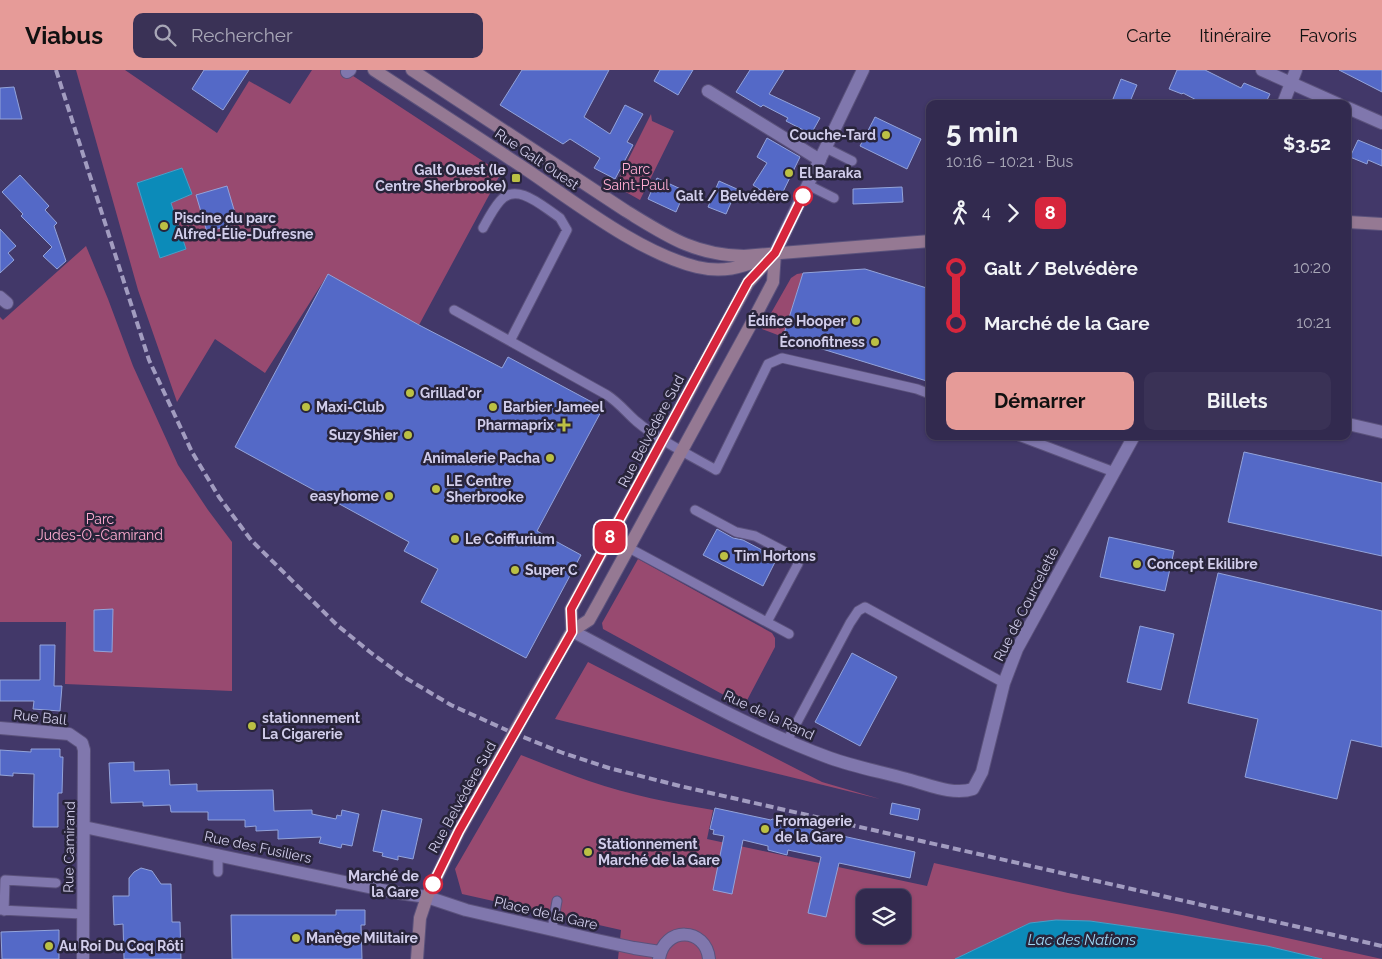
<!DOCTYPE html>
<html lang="fr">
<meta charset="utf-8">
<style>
:root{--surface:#322a4f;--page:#3a3256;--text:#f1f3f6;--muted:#a8a7b7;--line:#4d4666;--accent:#e69b98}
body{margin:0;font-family:Raleway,sans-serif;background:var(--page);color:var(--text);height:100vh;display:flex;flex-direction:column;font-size:19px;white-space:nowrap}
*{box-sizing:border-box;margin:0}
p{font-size:16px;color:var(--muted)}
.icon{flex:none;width:28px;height:28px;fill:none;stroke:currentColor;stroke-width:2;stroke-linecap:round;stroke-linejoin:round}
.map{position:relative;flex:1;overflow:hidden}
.panel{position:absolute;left:926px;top:30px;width:425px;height:340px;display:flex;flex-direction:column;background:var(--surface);border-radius:10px;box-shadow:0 1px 4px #0004,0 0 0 1px var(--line)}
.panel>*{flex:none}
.badge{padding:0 10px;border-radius:8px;font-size:18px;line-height:32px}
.buttons{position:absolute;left:856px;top:819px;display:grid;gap:10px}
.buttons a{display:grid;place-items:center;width:55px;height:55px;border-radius:10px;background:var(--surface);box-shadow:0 1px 4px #0004,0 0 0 1px var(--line);font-size:25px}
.map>.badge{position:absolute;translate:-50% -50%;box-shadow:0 0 0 2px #fff}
.legs{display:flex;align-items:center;gap:8px;height:55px;padding:0 20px;font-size:16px}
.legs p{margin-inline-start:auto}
.summary{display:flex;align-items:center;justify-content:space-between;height:85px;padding:0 20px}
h1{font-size:28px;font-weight:700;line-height:38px}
.action{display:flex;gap:10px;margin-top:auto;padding:10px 20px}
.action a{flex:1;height:58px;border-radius:10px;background:var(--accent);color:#111;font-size:20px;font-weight:700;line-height:58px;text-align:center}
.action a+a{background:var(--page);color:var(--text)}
ul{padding:0 20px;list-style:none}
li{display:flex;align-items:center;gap:18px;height:55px;font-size:19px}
li i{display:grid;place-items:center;width:8px;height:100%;margin:0 6px;background:currentColor}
li i::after{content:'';width:12px;height:12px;margin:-6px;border:4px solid;border-radius:50%;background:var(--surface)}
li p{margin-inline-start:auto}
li:first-child i{background:linear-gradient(#0000 50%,currentColor 0)}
li:last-child i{background:linear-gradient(currentColor 50%,#0000 0)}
header{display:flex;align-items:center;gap:30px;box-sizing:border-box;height:70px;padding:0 25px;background:var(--accent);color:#111}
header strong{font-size:24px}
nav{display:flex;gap:28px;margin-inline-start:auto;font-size:18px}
.search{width:350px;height:45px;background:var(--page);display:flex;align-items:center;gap:12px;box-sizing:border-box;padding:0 18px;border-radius:10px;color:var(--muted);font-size:19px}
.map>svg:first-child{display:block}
.green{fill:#984a70;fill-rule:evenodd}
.water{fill:#0c8bb9;stroke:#479fc8}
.building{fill:#5469c7;stroke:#93a3da}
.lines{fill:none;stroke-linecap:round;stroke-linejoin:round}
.service-casing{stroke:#5b527c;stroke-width:11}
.minor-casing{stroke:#5b527c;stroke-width:14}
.tertiary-casing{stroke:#5b527c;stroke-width:14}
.secondary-casing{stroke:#5b527c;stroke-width:14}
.service{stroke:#8077ad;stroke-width:9}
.minor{stroke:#8077ad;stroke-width:12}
.tertiary{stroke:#8077ad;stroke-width:12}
.secondary{stroke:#957993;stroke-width:12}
.rail{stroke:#a29cc0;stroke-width:4;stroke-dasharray:8 4;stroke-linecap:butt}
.secondary-bridge-casing{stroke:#5b527c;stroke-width:14;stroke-linecap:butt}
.secondary-bridge{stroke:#957993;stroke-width:12}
.line-1-casing{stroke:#fff;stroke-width:11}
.line-1{stroke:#d7263d;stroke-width:8}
.poi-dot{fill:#bbc044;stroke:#28243a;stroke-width:2}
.stop-1-dot{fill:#fff;stroke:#d7263d;stroke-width:2.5}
.labels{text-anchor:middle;stroke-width:5;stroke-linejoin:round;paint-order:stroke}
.poi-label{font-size:14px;font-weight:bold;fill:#d1cdeb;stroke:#28243a;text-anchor:start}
.street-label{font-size:14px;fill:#d1cdeb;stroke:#28243a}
.park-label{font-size:14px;fill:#ffacd1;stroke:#28243a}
.stop-label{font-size:14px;font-weight:bold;fill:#d1cdeb;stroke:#28243a;text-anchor:end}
.water-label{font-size:15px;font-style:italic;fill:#9ed7f4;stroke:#28243a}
</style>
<header>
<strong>Viabus</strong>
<div class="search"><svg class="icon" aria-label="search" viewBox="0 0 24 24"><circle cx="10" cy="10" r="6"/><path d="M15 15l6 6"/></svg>Rechercher</div>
<nav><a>Carte</a><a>Itinéraire</a><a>Favoris</a></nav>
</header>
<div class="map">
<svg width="1382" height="889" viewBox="0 0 1382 889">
<rect width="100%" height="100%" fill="#423869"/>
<path class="green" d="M 76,0 L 125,0 L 217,63 L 249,11 L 290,34 L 312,0 L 344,0 L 501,103 L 419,255 L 328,204 L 265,303 L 215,269 L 177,332 L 138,220 Z
M 651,44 L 652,51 L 674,61 L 640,130 L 615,116 Z
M 86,176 L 108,229 L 133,296 L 178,395 L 208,440 L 232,472 L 232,621 L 65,614 L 66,552 L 0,552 L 0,247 L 3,250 Z
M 803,203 L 783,267 L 762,259 L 791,208 L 797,204 Z
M 638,489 L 772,563 L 775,568 L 775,577 L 744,636 L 603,559 L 602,553 Z
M 588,592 L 822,712 L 880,729 L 555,649 Z
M 521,685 C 544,694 566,703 589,711 C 630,725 671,733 713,740 L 707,769 L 927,816 L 934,793 L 1068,823 L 1182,845 L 1382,889 L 1322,889 L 1267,876 L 1090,851 L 1030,853 L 955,889 L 618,889 L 621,860 L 462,824 L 455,799 ZM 865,828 L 902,828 L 902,865 L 865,865 Z"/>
<path class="water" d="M 182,98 L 192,124 L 171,133 L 186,179 L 160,188 L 137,113 Z
M 1056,850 L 1090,851 L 1267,876 L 1322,889 L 955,889 L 1030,853 Z"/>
<path class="building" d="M 204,0 L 249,0 L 223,40 L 192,19 Z
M 522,0 L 609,0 L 584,47 L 610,64 L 625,35 L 643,44 L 627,72 L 633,75 L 615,109 L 594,98 L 600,88 L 570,69 L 563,74 L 500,35 Z
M 660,0 L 693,0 L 678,25 L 654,11 Z
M 750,0 L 784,0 L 769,24 L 820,48 L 811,64 L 786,51 L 788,48 L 763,35 L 761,37 L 736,22 Z
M 1177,0 L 1205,0 L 1241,18 L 1244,13 L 1270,24 L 1265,34 L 1204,34 L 1183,23 L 1182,24 L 1169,19 Z
M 1339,0 L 1382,0 L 1382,22 Z
M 1121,9 L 1137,15 L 1129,34 L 1111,34 Z
M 14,17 L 22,49 L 0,49 L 0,18 Z
M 875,47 L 921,69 L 907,99 L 860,76 Z
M 767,68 L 800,87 L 778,132 L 753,115 L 767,93 L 757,87 Z
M 1358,70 L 1382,80 L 1382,96 L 1368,90 L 1367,94 L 1350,87 Z
M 20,105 L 49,136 L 45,140 L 57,153 L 54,156 L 66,191 L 57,199 L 43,186 L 52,177 L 21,146 L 23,144 L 2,122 Z
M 657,108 L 685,121 L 676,142 L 648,129 Z
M 719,111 L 737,119 L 726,144 L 708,137 Z
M 227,116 L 238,153 L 207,162 L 196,125 Z
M 902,117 L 903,132 L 853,134 L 853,119 Z
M 0,159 L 16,176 L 8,183 L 14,190 L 0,203 Z
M 865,199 L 930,219 L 930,312 L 783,267 L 803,203 Z
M 328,204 L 419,255 L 502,298 L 508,287 L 603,338 L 537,461 L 581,485 L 526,588 L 421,532 L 438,499 L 404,481 L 409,472 L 235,377 Z
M 1244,382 L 1382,413 L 1382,486 L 1228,452 Z
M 717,459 L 733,468 L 743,470 L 777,488 L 763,516 L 703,485 Z
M 1109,467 L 1174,481 L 1165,521 L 1100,507 Z
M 1218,503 L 1382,541 L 1382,677 L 1351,670 L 1337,729 L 1245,707 L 1258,649 L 1188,633 Z
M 113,539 L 112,582 L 94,581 L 94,540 Z
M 1140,556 L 1174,564 L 1161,620 L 1127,612 Z
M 40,575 L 55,575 L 54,616 L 62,616 L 60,641 L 33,639 L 34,631 L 0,631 L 0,610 L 40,610 Z
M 852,583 L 897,607 L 860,676 L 815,652 Z
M 31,679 L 60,679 L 60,687 L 63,687 L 62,723 L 58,723 L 58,757 L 33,757 L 34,704 L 13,703 L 13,706 L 0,705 L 0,680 L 31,682 Z
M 134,692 L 134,701 L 169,700 L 170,715 L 197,714 L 197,721 L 273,720 L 274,741 L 312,740 L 312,744 L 336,749 L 337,745 L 341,746 L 342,740 L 359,744 L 352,776 L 342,774 L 341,778 L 319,773 L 321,767 L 278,769 L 278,760 L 256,761 L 256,756 L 245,757 L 245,750 L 208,750 L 208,742 L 171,742 L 170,735 L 143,736 L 143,732 L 111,733 L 109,693 Z
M 892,733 L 920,739 L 918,750 L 890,744 Z
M 715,738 L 771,750 L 772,749 L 793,753 L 793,755 L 915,782 L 910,808 L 839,793 L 826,847 L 808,843 L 821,787 L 788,780 L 787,785 L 768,780 L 768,776 L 743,770 L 732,824 L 713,820 L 724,766 L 713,764 L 714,760 L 710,759 Z
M 382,740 L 422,749 L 413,789 L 398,786 L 398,790 L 382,786 L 383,783 L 373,781 Z
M 141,798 L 152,801 L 161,814 L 171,814 L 172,852 L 180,852 L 181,889 L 124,889 L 123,854 L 114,855 L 113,826 L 129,826 L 129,808 L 134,802 Z
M 336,840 L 365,840 L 365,855 L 361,855 L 362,889 L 232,889 L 231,845 L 336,845 Z
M 59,860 L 59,889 L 2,889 L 1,862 Z"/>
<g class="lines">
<defs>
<path id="service" d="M 826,78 L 852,91
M 808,115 L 834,128
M 483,158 C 488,149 493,139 500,131 C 516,112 541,135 556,145 L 560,148 L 567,160 L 510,271
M 454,240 L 607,325 C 618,332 626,342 636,351 C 657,369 691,386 716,400 L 768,294 L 782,288 L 917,319 L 930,324
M 1019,366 L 1114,402
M 695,440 L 736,462 L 755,466 L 797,488 L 798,494 L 767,552
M 629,478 L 789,564
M 787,671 L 850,553 L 858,541 L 865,537 L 1004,613
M 218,802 L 218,784
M 0,840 L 82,844
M 4,841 L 5,810 L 56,813
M 552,859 L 557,831"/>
<path id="minor" d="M 1262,0 L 1338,34
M 347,2 L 350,0
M 708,21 L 820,90
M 1283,34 L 1296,0
M 1348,38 L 1382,53
M 0,227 L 7,233
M 1348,354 L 1382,362
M 572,561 C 657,605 740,655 830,688 C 855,697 882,702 907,709 C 927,714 953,726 973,719 L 982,702 L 1004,613 L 1017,579 L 1134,366
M 0,658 L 69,664 L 82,673 L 84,680 L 83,889
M 84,757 L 392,822 L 427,827 L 466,840 L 592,869 L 634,878 L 660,882
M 659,889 C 664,856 706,857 709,889"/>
<path id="tertiary" d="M 775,183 L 863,0"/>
<path id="secondary" d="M 374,0 C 425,33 476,66 527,100 C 576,133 640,183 697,197 C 722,203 741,198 764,188
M 412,0 L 626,141 C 667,166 694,185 744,186 L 930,171
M 1348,152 L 1382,154
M 572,561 L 571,539 L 748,213 L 772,186
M 527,640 L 572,561 L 589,550 L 598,534 L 750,256 L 773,212 L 775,183
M 417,889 L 420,848 L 427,827 L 459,761 L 492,702"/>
</defs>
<use href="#service" class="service-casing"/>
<use href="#minor" class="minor-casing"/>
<use href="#tertiary" class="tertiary-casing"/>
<use href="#secondary" class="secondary-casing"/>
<use href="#service" class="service"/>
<use href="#minor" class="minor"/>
<use href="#tertiary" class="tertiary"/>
<use href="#secondary" class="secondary"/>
<path class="rail" d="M 56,0 L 149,290 L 192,382 L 219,427 L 251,470 L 337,555 L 370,582 L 404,607 L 451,635 L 513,663 L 563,683 L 609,698 L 680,716 L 1382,876"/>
<defs>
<path id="secondary-bridge" d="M 492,702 L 527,640"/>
</defs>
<use href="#secondary-bridge" class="secondary-bridge-casing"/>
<use href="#secondary-bridge" class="secondary-bridge"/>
</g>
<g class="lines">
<defs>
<path id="line-1" d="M 433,814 L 459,761 L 572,562 L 571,539 L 748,212 L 775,183 L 803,126"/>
</defs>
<use href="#line-1" class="line-1-casing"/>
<use href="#line-1" class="line-1"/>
</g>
<g class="poi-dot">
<circle cx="886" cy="65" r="5"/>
<circle cx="789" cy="103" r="5"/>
<rect x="511" y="103" width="10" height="10" rx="2.5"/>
<circle cx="164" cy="156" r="5"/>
<circle cx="856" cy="251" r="5"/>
<circle cx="875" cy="272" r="5"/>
<circle cx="410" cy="323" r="5"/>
<circle cx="306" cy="337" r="5"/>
<circle cx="493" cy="337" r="5"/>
<path d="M561.5 347.5h5v5h5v5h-5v5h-5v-5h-5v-5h5z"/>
<circle cx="408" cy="365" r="5"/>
<circle cx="550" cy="388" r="5"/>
<circle cx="436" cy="419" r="5"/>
<circle cx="389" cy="426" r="5"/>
<circle cx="455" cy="469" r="5"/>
<circle cx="724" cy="486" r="5"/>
<circle cx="1137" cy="494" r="5"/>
<circle cx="515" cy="500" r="5"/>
<circle cx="252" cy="656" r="5"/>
<circle cx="765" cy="759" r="5"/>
<circle cx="588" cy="782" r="5"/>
<circle cx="296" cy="868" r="5"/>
<circle cx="49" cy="876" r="5"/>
</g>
<g class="stop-1-dot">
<circle cx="803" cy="126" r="9"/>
<circle cx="433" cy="814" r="9"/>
</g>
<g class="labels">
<g class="poi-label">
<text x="876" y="70" text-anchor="end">Couche-Tard</text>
<text x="506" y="105" text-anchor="end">Galt Ouest (le<tspan x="506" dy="16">Centre Sherbrooke)</tspan></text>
<text x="799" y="108">El Baraka</text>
<text x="174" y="153">Piscine du parc<tspan x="174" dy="16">Alfred-Élie-Dufresne</tspan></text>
<text x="846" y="256" text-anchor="end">Édifice Hooper</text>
<text x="865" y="277" text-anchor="end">Éconofitness</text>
<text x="420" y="328">Grillad'or</text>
<text x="316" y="342">Maxi-Club</text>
<text x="503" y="342">Barbier Jameel</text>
<text x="554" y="360" text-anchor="end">Pharmaprix</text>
<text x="398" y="370" text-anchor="end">Suzy Shier</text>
<text x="540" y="393" text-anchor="end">Animalerie Pacha</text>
<text x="446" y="416">LE Centre<tspan x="446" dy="16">Sherbrooke</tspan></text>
<text x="379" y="431" text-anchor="end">easyhome</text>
<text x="465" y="474">Le Coiffurium</text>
<text x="734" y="491">Tim Hortons</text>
<text x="1147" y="499">Concept Ekilibre</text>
<text x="525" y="505">Super C</text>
<text x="262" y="653">stationnement<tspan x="262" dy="16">La Cigarerie</tspan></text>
<text x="775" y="756">Fromagerie<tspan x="775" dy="16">de la Gare</tspan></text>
<text x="598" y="779">Stationnement<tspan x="598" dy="16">Marché de la Gare</tspan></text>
<text x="306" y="873">Manège Militaire</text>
<text x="59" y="881">Au Roi Du Coq Rôti</text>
</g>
<g class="street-label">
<text transform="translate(537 89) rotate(34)" y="5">Rue Galt Ouest</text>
<text transform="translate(651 361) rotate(-62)" y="5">Rue Belvédère Sud</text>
<text transform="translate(1026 534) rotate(-63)" y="5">Rue de Courcelette</text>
<text transform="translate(769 645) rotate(25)" y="5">Rue de la Rand</text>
<text transform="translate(40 647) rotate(6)" y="5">Rue Ball</text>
<text transform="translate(462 727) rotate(-61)" y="5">Rue Belvédère Sud</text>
<text transform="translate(69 777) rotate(-89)" y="5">Rue Camirand</text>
<text transform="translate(258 777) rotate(12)" y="5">Rue des Fusiliers</text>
<text transform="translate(546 843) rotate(13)" y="5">Place de la Gare</text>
</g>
<g class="park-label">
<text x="636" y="104">Parc<tspan x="636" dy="16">Saint-Paul</tspan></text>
<text x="100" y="454">Parc<tspan x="100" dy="16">Judes-O.-Camirand</tspan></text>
</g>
<g class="stop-label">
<text x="789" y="131">Galt / Belvédère</text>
<text x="419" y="811">Marché de<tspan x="419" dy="16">la Gare</tspan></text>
</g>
<g class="water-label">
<text x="1082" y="875">Lac des Nations</text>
</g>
</g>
</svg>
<div class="buttons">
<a><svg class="icon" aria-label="layers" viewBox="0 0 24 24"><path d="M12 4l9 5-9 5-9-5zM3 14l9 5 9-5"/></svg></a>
</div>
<b class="badge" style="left:610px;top:467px;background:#d7263d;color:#fff">8</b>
<section class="panel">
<div class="summary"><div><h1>5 min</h1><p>10:16 – 10:21 · Bus</p></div><b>$3.52</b></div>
<div class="legs"><svg class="icon" aria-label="walk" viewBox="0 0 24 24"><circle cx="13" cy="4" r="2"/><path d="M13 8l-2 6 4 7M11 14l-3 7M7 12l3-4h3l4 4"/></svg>4<svg class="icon" aria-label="forward" viewBox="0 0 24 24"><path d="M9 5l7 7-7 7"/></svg><b class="badge" style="background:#d7263d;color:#fff">8</b></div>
<ul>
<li><i style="color:#d7263d"></i><b>Galt / Belvédère</b><p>10:20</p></li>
<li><i style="color:#d7263d"></i><b>Marché de la Gare</b><p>10:21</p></li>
</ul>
<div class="action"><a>Démarrer</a><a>Billets</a></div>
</section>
</div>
